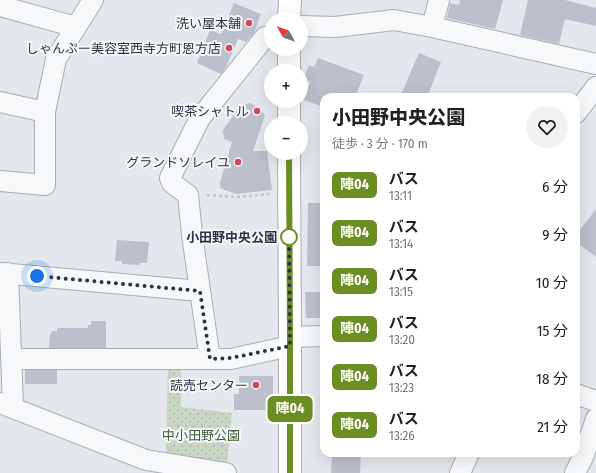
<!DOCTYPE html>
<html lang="ja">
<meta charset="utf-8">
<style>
:root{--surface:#fff;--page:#f2f2f2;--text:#222;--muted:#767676}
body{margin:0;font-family:"Fira Sans Condensed","Noto Sans JP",sans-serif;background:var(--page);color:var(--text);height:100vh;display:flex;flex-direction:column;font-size:15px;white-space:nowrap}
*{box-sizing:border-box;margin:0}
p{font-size:13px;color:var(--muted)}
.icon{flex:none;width:22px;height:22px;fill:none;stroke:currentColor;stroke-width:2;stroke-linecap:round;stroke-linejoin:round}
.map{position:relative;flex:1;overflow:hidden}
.panel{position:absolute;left:320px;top:93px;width:260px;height:364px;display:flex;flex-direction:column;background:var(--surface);border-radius:12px;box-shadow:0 4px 16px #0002}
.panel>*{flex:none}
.badge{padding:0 8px;border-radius:6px;font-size:14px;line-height:26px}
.needle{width:26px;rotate:310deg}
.tools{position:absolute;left:264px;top:12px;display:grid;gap:8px}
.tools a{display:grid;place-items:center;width:44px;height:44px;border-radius:50%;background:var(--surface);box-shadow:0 4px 16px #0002;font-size:20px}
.you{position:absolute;width:20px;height:20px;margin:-10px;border:3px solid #fff;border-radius:50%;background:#1a73e8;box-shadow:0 0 0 6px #1a73e833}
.map>.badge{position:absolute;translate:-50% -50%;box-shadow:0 0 0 2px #fff}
.round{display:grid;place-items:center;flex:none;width:42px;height:42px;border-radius:21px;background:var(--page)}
.summary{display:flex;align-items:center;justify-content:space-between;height:68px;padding:0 12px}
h1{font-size:19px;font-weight:800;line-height:30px}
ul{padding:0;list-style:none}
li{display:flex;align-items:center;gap:12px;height:48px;padding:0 12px}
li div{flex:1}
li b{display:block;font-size:15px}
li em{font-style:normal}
li .badge{min-width:44px;font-weight:700;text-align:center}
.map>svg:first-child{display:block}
.park{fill:url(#park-dots)}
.building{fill:#bbc0ca}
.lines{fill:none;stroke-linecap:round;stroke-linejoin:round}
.minor-casing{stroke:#a9aeb7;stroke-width:22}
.secondary-casing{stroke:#a9aeb7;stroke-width:24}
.path{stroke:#c2c5cb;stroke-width:2.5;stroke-dasharray:3 3;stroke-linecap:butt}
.minor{stroke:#f7f8fa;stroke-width:20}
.secondary{stroke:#fff;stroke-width:22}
.line-casing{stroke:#fff;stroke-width:9}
.line{stroke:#6b8e23;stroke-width:6}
.walk{stroke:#2b3445;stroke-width:4;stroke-dasharray:0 7.2}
.poi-dot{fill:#d1495b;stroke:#f4f6f9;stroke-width:1.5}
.stop-dot{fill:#fff;stroke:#6b8e23;stroke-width:2}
.labels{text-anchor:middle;stroke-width:4;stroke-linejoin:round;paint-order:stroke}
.poi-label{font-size:13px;fill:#2b3445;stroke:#f4f6f9;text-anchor:end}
.stop-label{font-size:13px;font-weight:bold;fill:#2b3445;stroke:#f4f6f9;text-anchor:end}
.park-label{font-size:13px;fill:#3f6138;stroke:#f4f6f9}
</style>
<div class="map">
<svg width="596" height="473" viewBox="0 0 596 473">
<defs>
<pattern id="park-dots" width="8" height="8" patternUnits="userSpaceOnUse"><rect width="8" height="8" fill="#c9d6c5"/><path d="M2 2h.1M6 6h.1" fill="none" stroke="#adb8ab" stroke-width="1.8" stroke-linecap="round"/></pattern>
</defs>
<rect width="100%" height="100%" fill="#e4e7ec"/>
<path class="park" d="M 168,361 L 181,363 L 181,407 L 232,413 L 227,466 L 166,454 Z"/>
<path class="building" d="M 460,0 L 503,0 L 495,29 L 447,18 L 450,3 L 459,5 Z
M 528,0 L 565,0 L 596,8 L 596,26 L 565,19 L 559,44 L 520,35 Z
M 234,3 L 261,14 L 254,33 L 246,42 L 238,39 L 226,67 L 221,74 L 197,63 L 210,30 L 221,34 Z
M 419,53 L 441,62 L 427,97 L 400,97 Z
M 318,58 L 364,75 L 355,97 L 324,97 L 324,107 L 304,100 L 310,82 L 303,80 L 309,65 L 314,67 Z
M 250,103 L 259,108 L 265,115 L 253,151 L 267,151 L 272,190 L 236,194 L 220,188 L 220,182 L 232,142 L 224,139 L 223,130 L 240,106 Z
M 308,203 L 324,203 L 324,266 L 307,266 Z
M 596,209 L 596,257 L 576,242 L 576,235 Z
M 117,240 L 149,242 L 147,263 L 140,263 L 140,265 L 122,264 L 122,261 L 115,261 Z
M 305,292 L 324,292 L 324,318 L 306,318 Z
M 91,321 L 106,321 L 106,348 L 49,348 L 50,334 L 51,334 L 52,331 L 57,331 L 57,328 L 88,328 L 88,325 L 91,325 Z
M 25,370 L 57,370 L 57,384 L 25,384 Z
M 239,376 L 273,376 L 273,410 L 234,410 L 234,394 L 239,394 Z
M 332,453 L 361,453 L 360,473 L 331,473 Z"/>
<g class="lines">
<defs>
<path id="minor" d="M 0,6 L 76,27
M 301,26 L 335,27 L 394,20 L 432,27 L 596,64
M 432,27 L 439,0
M 0,102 L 45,112
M 576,113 L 596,87
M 0,181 L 45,185 L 45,112 L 56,59 L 93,0
M 0,273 L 200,291
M 8,273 L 13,407
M 290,337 L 324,336
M 11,359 L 231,359 L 290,346
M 210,359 L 192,235 L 188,195 L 172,183 L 170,178 L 200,118 L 265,37 L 271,38
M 576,394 L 596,401
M 0,403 L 146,460 L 226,473
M 460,473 L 469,453
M 575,473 L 583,457 L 596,419"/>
<path id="secondary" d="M 289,19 L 290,0
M 289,71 L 289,49
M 289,123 L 289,101
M 289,153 L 290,337 L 290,473"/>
</defs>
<use href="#minor" class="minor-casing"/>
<use href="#secondary" class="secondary-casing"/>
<path class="path" d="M 207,195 L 237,197 L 270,194"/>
<use href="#minor" class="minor"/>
<use href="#secondary" class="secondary"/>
</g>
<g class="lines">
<defs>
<path id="line" d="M 289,153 L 290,337 L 290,473"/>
</defs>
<use href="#line" class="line-casing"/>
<use href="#line" class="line"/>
<path class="walk" d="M 37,276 L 200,291 L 210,359 L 231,358 L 290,346 L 289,231 L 289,237"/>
</g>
<g class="poi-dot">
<circle cx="249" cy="23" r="4"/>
<circle cx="229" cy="48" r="4"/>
<circle cx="257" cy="111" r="4"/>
<circle cx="238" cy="162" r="4"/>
<circle cx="256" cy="385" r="4"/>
</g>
<circle class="stop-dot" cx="289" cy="237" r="8"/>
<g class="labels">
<g class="poi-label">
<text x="241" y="28">洗い屋本舗</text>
<text x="221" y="53">しゃんぷー美容室西寺方町恩方店</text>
<text x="249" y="116">喫茶シャトル</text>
<text x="230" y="167">グランドソレイユ</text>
<text x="248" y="390">読売センター</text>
</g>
<g class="stop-label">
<text x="277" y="242">小田野中央公園</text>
</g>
<g class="park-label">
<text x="201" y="440">中小田野公園</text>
</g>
</g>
</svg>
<div class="tools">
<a><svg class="needle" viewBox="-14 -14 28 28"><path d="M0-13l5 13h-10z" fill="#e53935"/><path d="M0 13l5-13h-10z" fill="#767676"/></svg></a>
<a>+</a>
<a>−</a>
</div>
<div class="you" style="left:37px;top:276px"></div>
<b class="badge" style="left:290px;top:409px;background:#6b8e23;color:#fff">陣04</b>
<section class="panel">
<div class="summary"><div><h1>小田野中央公園</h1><p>徒歩 · 3 分 · 170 m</p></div><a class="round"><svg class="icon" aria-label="heart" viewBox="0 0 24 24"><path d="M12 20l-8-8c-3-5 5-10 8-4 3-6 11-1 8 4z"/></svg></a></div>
<ul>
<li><span class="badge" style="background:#6b8e23;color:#fff">陣04</span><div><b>バス</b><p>13:11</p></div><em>6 分</em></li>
<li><span class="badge" style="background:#6b8e23;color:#fff">陣04</span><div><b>バス</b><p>13:14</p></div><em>9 分</em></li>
<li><span class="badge" style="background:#6b8e23;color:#fff">陣04</span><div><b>バス</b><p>13:15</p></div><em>10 分</em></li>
<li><span class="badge" style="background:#6b8e23;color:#fff">陣04</span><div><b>バス</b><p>13:20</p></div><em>15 分</em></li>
<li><span class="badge" style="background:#6b8e23;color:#fff">陣04</span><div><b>バス</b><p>13:23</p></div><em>18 分</em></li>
<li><span class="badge" style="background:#6b8e23;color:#fff">陣04</span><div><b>バス</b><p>13:26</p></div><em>21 分</em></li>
</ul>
</section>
</div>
